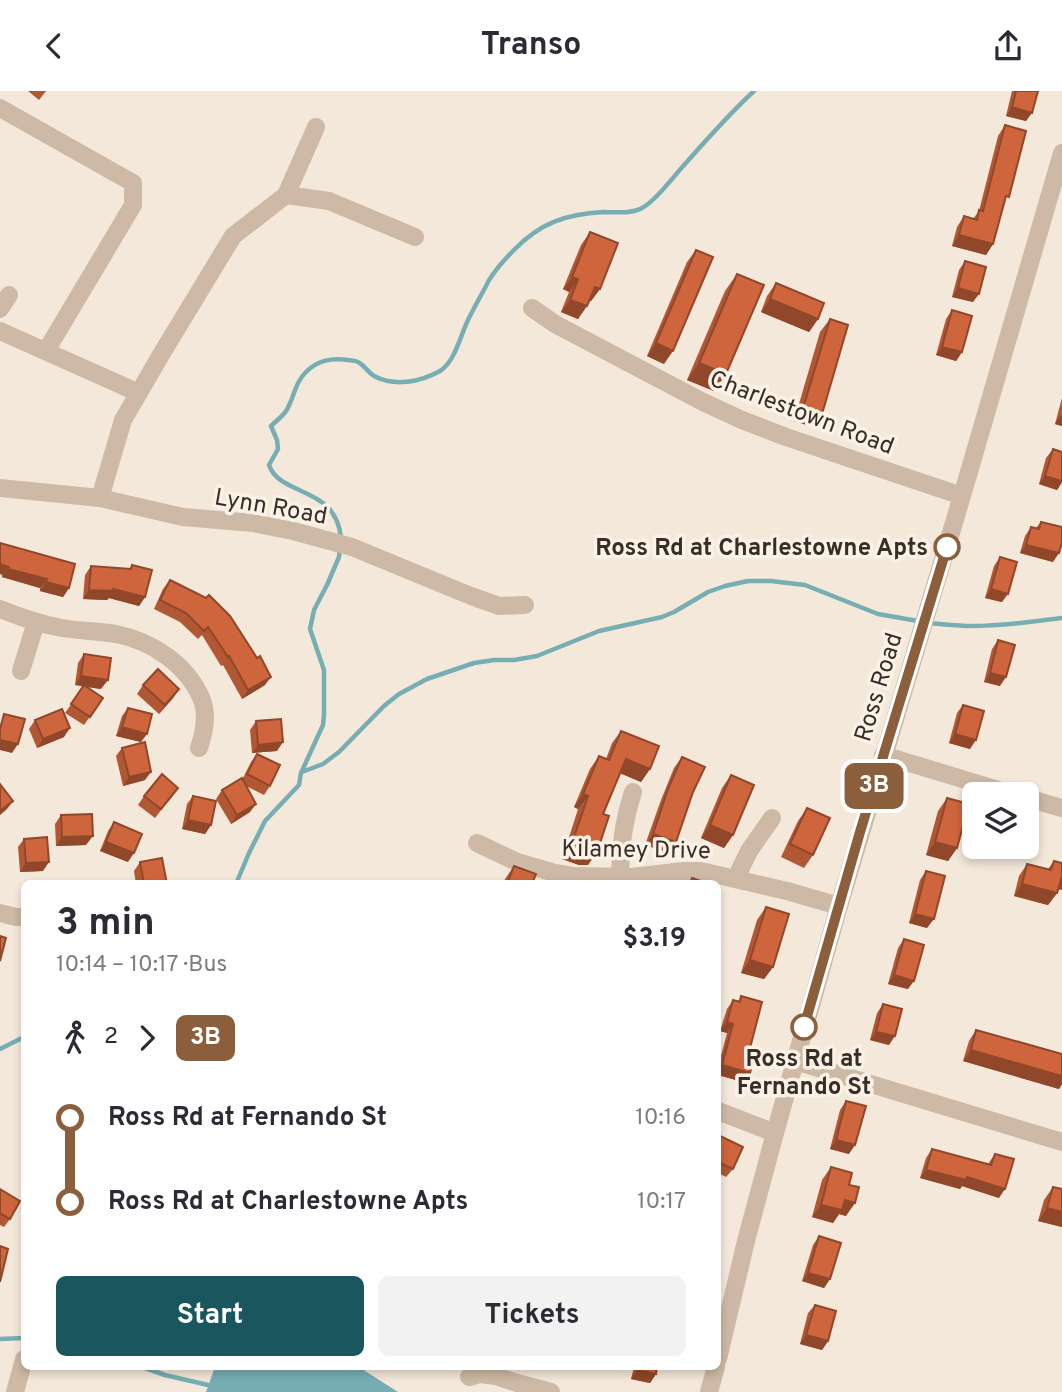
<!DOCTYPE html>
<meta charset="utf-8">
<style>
:root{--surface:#fff;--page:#f2f2f3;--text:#2b2b33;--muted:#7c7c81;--accent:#19565d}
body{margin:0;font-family:Overpass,sans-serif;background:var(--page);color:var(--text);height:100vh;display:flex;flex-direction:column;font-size:26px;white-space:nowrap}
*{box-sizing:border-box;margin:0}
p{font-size:23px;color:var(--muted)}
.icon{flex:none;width:38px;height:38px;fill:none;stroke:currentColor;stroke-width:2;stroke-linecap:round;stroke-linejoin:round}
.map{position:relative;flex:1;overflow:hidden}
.side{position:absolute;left:21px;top:789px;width:700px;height:490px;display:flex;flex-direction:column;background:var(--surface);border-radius:10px;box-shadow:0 4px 10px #0003}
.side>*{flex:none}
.badge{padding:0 14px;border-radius:10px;font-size:24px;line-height:46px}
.buttons{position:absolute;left:962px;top:691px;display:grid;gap:14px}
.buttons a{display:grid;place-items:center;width:77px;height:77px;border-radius:10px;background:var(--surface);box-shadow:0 4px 10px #0003;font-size:35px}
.map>.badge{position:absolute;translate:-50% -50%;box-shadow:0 0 0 4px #fff}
.legs{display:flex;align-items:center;gap:10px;height:77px;padding:0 35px;font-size:23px}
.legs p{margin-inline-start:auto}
.headline{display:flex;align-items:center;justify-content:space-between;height:119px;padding:0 35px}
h1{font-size:38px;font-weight:700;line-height:52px}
.primary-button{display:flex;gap:14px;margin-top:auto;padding:14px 35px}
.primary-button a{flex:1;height:80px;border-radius:10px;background:var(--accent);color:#fff;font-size:28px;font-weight:700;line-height:80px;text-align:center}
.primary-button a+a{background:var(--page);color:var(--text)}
ul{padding:0 35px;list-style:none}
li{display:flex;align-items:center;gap:24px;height:84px;font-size:26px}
li i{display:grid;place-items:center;width:10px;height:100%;margin:0 9px;background:currentColor}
li i::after{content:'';width:18px;height:18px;margin:-9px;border:5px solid;border-radius:50%;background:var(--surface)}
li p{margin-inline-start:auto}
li:first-child i{background:linear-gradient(#0000 50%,currentColor 0)}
li:last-child i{background:linear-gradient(currentColor 50%,#0000 0)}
header{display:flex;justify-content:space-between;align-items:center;height:91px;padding:0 35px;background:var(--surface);font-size:32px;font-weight:700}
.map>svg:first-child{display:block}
.water{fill:#77aeb3}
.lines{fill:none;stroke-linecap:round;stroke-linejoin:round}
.stream{stroke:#77aeb3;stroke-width:4.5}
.minor{stroke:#cdb9a5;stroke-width:18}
.wall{fill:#b25734}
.shaded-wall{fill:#91472a}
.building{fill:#cf653c;stroke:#91472a;stroke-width:2}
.line-1-casing{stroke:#fff;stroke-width:16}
.line-1{stroke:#8b5e3c;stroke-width:10}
.stop-1-dot{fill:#fff;stroke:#8b5e3c;stroke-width:3.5}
.labels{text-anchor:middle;stroke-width:7;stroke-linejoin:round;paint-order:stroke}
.street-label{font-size:24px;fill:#382d27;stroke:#fbf2e7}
.stop-label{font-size:24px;font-weight:bold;fill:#382d27;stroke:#fbf2e7;text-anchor:end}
</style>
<header><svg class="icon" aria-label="back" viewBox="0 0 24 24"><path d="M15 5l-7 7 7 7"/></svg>Transo<svg class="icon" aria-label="share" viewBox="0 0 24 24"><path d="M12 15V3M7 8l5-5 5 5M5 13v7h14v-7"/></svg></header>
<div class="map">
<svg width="1062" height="1301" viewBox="0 0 1062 1301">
<rect width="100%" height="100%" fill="#f4e8da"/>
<path class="water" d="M 215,1276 L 359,1276 L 398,1301 L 206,1301 Z"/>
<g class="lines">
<path class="stream" d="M 341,447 C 336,394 280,406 269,374 L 278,358 L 277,349 L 271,335 C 276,330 283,325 286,320 C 294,308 294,293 305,282 C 317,269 331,267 348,269 C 349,269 357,270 358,271 C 364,274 368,281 374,285 C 395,296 420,291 440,280 C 456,270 461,241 470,225 C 475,215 480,206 485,197 C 490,185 505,168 514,159 C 540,132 566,123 603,121 C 615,121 630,123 640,118 C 654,112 674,85 685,73 C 707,48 729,23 754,0
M 927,532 C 942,533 957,535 972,535 C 1002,535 1032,531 1062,527
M 302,681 L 323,673 L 339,661 L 384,615 L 399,603 L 427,588 L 474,572 L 494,569 L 514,569 L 537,565 L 599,540 L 662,526 L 674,521 L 708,501 L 725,495 L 748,490 L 771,490 L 805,494 L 878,523 L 918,530
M 236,793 L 249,762 L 265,730 L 299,694 L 301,682 L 323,634 L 324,624 L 324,579 L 310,538 L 314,519 L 327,494 L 339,466 L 340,456
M 0,958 L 24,946
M 0,1248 L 24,1247
M 142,1276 L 165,1284 L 208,1294 L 213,1294"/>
<path class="minor" d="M 0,17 L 133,92 L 133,114 L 46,260
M 286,104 L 316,36
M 532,217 L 555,233 L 703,311 L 742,329 L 786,346 L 962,405
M 0,218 L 9,204
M 0,240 L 139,302
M 0,397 L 100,407 L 183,426 L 253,432 L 293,440 L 352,456 L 471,505 L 499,515 L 525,514
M 100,407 L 123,329 L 162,262 L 233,145 L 286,104 L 329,110 L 415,146
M 0,518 C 20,526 40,533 62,537 C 80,540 98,540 116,543 C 152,550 188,574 202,609 C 208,625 204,642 199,657
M 21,580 L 36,531
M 883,664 L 1015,704
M 1027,707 L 1062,717
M 477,752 L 517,771 L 555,782 L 573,785 L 632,786 L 684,780 L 701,780 L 787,800 L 839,815
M 620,786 C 621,753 623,733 633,701
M 736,787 L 749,760 L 772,727
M 0,822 L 16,826 L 24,826
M 795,970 L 1062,1051
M 718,1020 L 775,1042
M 718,1268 L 746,1150 L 775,1042 L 839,815 L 962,405 L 1062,62
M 469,1286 L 480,1283 L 496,1285 L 517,1292 L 551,1301
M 15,1301 L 24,1268
M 709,1301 L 716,1276"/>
</g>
<path class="wall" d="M 28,0 L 46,0 L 39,9 Z
M 1012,0 L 1038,0 L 1026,30 L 1006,25 Z
M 1005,34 L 1004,113 L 993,153 L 986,164 L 952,155 L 957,136 L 964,125 L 973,128 L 979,120 L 998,45 Z
M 590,141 L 600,198 L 591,210 L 590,210 L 578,228 L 561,221 L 569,201 L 563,198 L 581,154 Z
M 696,159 L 664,273 L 647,265 L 687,171 Z
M 965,170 L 973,211 L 952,206 L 959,179 Z
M 737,183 L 726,283 L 714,300 L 687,289 L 725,200 Z
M 776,192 L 818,228 L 809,241 L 761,221 L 767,205 Z
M 952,219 L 962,261 L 956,270 L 936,264 L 946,228 Z
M 830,228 L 822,323 L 813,336 L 794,330 L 820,241 Z
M 1062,307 L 1062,335 L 1055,333 Z
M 1053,358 L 1062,361 L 1062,391 L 1057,399 L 1039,393 L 1046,367 Z
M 1041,431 L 1053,471 L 1020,462 L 1025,445 L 1031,436 L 1036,437 Z
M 0,452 L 69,497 L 63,506 L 40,500 L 40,497 L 2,486 Z
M 1000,466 L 1002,511 L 985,507 L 994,475 Z
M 132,474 L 145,506 L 139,515 L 109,507 L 107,509 L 83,508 L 85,484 L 91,475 L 129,478 Z
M 170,489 L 265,594 L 242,608 L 223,574 L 221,575 L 202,544 L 198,548 L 180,531 L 154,518 L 163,498 Z
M 998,549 L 1000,595 L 984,591 L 992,558 Z
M 84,563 L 101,598 L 87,596 L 103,607 L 84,634 L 65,622 L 84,595 L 75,594 L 78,572 Z
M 143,594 L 179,598 L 173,607 L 159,623 L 137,603 Z
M 963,614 L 970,658 L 949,652 L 957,622 Z
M 128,617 L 141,651 L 116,645 L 122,625 Z
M 35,629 L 64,646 L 37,657 L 29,638 Z
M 256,630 L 277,660 L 252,662 L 250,639 Z
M 621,640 L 650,678 L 641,691 L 620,682 L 603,723 L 588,774 L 579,774 L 562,768 L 578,718 L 574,716 L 590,678 L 599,665 L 606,668 L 612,652 Z
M 122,657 L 145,689 L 123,695 L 116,665 Z
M 257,663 L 270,695 L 264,704 L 246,695 L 250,721 L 231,733 L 216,708 L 222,699 L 242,689 L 251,671 Z
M 682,666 L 693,701 L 669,762 L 645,754 L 661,709 L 674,677 Z
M 731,684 L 733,744 L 724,757 L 701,747 L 722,697 Z
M 144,705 L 172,705 L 155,727 L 138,714 Z
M 193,705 L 211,734 L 205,743 L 182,738 L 187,713 Z
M 947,707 L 957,757 L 948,770 L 926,764 L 938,720 Z
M 807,717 L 813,764 L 804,777 L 781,766 L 798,730 Z
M 61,724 L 86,754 L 56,755 L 55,733 Z
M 114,731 L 128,771 L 100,760 L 108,740 Z
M 24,748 L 43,780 L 20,781 L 18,756 Z
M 1054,770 L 1062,772 L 1062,799 L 1058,798 L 1057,802 L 1048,814 L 1014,805 L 1019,785 L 1027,773 L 1048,778 Z
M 140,771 L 167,793 L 136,793 L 134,780 Z
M 514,775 L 532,793 L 503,793 L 505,788 Z
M 926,780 L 927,837 L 909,832 L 920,789 Z
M 766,816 L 773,876 L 764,888 L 741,882 L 757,829 Z
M 904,848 L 908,898 L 888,893 L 898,857 Z
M 741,905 L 750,957 L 750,982 L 743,991 L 718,984 L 718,976 L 727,942 L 720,940 L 727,918 L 733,909 L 738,910 Z
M 883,913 L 889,954 L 870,949 L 877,922 Z
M 976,939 L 1062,963 L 1062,993 L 1059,998 L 963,970 L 969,950 Z
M 846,1010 L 849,1063 L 830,1058 L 840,1019 Z
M 718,1044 L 733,1078 L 726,1086 L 718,1082 Z
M 932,1058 L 988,1073 L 995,1063 L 999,1107 L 962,1095 L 960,1098 L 920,1087 L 926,1067 Z
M 831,1076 L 849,1094 L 846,1125 L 839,1123 L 833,1132 L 812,1126 L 822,1089 Z
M 1053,1096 L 1062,1098 L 1062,1136 L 1038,1130 L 1044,1109 Z
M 0,1098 L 10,1128 L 4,1136 L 0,1134 Z
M 819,1145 L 830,1188 L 824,1197 L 802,1190 L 813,1154 Z
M 815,1214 L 828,1250 L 822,1259 L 800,1253 L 808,1222 Z
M 634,1276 L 657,1276 L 656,1283 L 650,1292 L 631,1288 Z"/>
<path class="shaded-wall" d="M 1012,16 L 1032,22 L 1026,30 L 1006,25 Z
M 959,144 L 993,153 L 986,164 L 952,155 Z
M 572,186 L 578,188 L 569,201 L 563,198 Z
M 595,196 L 600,198 L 591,210 L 586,209 Z
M 958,197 L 979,203 L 973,211 L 952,206 Z
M 770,208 L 818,228 L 809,241 L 761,221 Z
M 570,209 L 587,215 L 578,228 L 561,221 Z
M 656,252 L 673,260 L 664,273 L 647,265 Z
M 942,256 L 962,261 L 956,270 L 936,264 Z
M 699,272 L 726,283 L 714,300 L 687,289 Z
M 803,317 L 822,323 L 813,336 L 794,330 Z
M 1061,324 L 1062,325 L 1062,335 L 1055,333 Z
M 1045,385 L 1062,390 L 1062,391 L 1057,399 L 1039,393 Z
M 1026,454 L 1059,462 L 1053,471 L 1020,462 Z
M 0,473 L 9,476 L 3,484 L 0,483 Z
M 8,478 L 47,488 L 40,497 L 2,486 Z
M 46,491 L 69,497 L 63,506 L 40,500 Z
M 113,498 L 145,506 L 139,515 L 109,507 L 107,509 L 83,508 L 89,499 Z
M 991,498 L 1008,503 L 1002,511 L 985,507 Z
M 990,582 L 1006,586 L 1000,595 L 984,591 Z
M 81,585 L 108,589 L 101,598 L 75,594 Z
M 271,586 L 265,594 L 242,608 L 248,599 Z
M 179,598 L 173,607 L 159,623 L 165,614 Z
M 122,636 L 147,643 L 141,651 L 116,645 Z
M 70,637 L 64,646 L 37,657 L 43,648 Z
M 955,643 L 976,649 L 970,658 L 949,652 Z
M 0,649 L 18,653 L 12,662 L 0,659 Z
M 283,651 L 277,660 L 252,662 L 258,654 Z
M 626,668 L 650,678 L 641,691 L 617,681 Z
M 151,681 L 145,689 L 123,695 L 129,686 Z
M 583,703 L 588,705 L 578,718 L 574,716 Z
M 13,710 L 7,718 L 0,724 L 0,720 Z
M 256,713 L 250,721 L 231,733 L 237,724 Z
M 188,729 L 211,734 L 205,743 L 182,738 Z
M 710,734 L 733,744 L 724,757 L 701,747 Z
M 653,743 L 676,751 L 669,762 L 645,754 Z
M 93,745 L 86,754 L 56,755 L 62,746 Z
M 106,751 L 134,762 L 128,771 L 100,760 Z
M 935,751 L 957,757 L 948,770 L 926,764 Z
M 571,755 L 597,761 L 588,774 L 579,774 L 562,768 Z
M 49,771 L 43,780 L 20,781 L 26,772 Z
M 1062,785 L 1062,799 L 1053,796 Z
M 1022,793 L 1057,802 L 1048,814 L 1014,805 Z
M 915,823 L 934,828 L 927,837 L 909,832 Z
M 750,869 L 773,876 L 764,888 L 741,882 Z
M 894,884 L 914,890 L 908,898 L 888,893 Z
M 727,931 L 733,933 L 727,942 L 720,940 Z
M 876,941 L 895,945 L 889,954 L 870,949 Z
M 971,959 L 1062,985 L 1062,993 L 1059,998 L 963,970 Z
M 722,974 L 750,982 L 743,991 L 718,984 L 718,980 Z
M 836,1049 L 855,1054 L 849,1063 L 830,1058 Z
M 926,1079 L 967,1086 L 1005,1098 L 999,1107 L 962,1095 L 960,1098 L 920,1087 Z
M 845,1109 L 855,1112 L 846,1125 L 839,1123 L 833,1132 L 812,1126 L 821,1114 Z
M 1047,1117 L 1062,1121 L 1062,1136 L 1038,1130 Z
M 808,1182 L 830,1188 L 824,1197 L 802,1190 Z
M 806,1244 L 828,1250 L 822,1259 L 800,1253 Z
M 637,1279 L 656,1283 L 650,1292 L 631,1288 Z"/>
<path class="building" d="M 1016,0 L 1038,0 L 1032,22 L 1012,16 Z
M 1005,34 L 1026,40 L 1009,106 L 1006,105 L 993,153 L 959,144 L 964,125 L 977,129 L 979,119 L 983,120 Z
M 590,141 L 618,152 L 600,198 L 595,196 L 587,215 L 570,209 L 578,188 L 572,186 Z
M 696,159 L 713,166 L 673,260 L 656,252 Z
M 965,170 L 986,176 L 979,203 L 958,197 Z
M 737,183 L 764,194 L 726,283 L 699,272 Z
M 776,192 L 824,212 L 818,228 L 770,208 Z
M 952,219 L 972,225 L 962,261 L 942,256 Z
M 830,228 L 848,234 L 822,323 L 803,317 Z
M 1053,358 L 1062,361 L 1062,390 L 1045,385 Z
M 1041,431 L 1062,436 L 1062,451 L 1059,462 L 1026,454 L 1031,436 L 1039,438 Z
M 0,452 L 75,473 L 69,497 L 46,491 L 47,488 L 8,478 L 9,476 L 0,473 Z
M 1000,466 L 1017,471 L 1008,503 L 991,498 Z
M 132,474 L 152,479 L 145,506 L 113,498 L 113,500 L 89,499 L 91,475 L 131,478 Z
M 170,489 L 206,507 L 209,504 L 230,525 L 257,567 L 260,565 L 271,586 L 248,599 L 229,565 L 228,566 L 208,536 L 204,540 L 186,522 L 160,509 Z
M 998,549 L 1015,554 L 1006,586 L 990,582 Z
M 84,563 L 111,567 L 108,589 L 81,585 Z
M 158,578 L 179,598 L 165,614 L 143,594 Z
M 84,594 L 103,607 L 90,626 L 71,613 Z
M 963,614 L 984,620 L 976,649 L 955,643 Z
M 128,617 L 152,623 L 147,643 L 122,636 Z
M 62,618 L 70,637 L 43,648 L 35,629 Z
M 4,623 L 25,628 L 18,653 L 0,649 L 0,638 Z
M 281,628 L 283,651 L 258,654 L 256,630 Z
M 621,640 L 659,655 L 650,678 L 626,668 L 603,723 L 609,725 L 597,761 L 588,761 L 571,755 L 588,705 L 583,703 L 599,665 L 609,669 Z
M 145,651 L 151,681 L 129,686 L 122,657 Z
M 257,663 L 280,674 L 270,695 L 247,683 Z
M 682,666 L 705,676 L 693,701 L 676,751 L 653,743 L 668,698 Z
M 162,683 L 178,697 L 161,718 L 144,705 Z
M 731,684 L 754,694 L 733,744 L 710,734 Z
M 242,687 L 256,713 L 237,724 L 222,699 Z
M 0,693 L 13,710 L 0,720 Z
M 193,705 L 216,710 L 211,734 L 188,729 Z
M 947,707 L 969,713 L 957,757 L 935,751 Z
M 807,717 L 830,727 L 813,764 L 790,753 Z
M 92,723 L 93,745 L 62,746 L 61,724 Z
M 114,731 L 142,743 L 134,762 L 106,751 Z
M 47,746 L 49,771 L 26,772 L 24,748 Z
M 162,767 L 167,793 L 144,793 L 140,771 Z
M 1054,770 L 1062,772 L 1062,785 L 1057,802 L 1022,793 L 1027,773 L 1051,779 Z
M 514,775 L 536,783 L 532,793 L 507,793 Z
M 926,780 L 945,785 L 934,828 L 915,823 Z
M 692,787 L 709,793 L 690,793 Z
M 766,816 L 789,823 L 773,876 L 750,869 Z
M 0,845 L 6,847 L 0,870 Z
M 904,848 L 924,854 L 914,890 L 894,884 Z
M 741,905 L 762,911 L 750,957 L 756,959 L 750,982 L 722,974 L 733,933 L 727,931 L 733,909 L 740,911 Z
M 883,913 L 902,918 L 895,945 L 876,941 Z
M 976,939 L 1062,963 L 1062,985 L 971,959 Z
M 846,1010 L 866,1015 L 855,1054 L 836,1049 Z
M 718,1044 L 743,1056 L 733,1078 L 718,1071 Z
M 932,1058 L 991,1074 L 995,1063 L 1014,1068 L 1005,1098 L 967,1086 L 966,1089 L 926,1079 Z
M 831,1076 L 852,1082 L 849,1094 L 859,1096 L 855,1112 L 845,1109 L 842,1119 L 821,1114 Z
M 1053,1096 L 1062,1098 L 1062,1121 L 1047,1117 Z
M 0,1098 L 20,1110 L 10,1128 L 0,1122 Z
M 819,1145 L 841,1152 L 830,1188 L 808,1182 Z
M 0,1155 L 8,1158 L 0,1191 Z
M 815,1214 L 836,1220 L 828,1250 L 806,1244 Z
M 638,1276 L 657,1276 L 656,1283 L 637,1279 Z"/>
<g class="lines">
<defs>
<path id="line-1" d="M 804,936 L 860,741 L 947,456"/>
</defs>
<use href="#line-1" class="line-1-casing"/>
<use href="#line-1" class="line-1"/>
</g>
<g class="stop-1-dot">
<circle cx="947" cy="456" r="12"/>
<circle cx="804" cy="936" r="12"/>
</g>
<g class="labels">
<g class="street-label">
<text transform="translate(802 321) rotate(21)" y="8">Charlestown Road</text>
<text transform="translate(271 415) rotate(10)" y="8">Lynn Road</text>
<text transform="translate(878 596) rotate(-73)" y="8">Ross Road</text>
<text transform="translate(636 758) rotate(1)" y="8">Kilamey Drive</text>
</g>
<g class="stop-label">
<text x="928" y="464">Ross Rd at Charlestowne Apts</text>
<text x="804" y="975" text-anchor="middle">Ross Rd at<tspan x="804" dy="28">Fernando St</tspan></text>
</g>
</g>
</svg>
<div class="buttons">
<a><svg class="icon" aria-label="layers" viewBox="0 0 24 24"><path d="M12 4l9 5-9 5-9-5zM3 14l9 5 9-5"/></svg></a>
</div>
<b class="badge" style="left:874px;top:695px;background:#8b5e3c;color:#fff">3B</b>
<section class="side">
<div class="headline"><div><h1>3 min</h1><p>10:14 – 10:17 · Bus</p></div><b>$3.19</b></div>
<div class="legs"><svg class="icon" aria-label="walk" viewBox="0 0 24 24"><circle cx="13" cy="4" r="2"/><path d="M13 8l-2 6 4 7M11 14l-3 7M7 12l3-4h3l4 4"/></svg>2<svg class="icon" aria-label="forward" viewBox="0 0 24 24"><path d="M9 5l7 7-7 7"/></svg><b class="badge" style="background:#8b5e3c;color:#fff">3B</b></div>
<ul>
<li><i style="color:#8b5e3c"></i><b>Ross Rd at Fernando St</b><p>10:16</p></li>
<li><i style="color:#8b5e3c"></i><b>Ross Rd at Charlestowne Apts</b><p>10:17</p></li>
</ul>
<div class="primary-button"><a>Start</a><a>Tickets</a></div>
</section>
</div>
